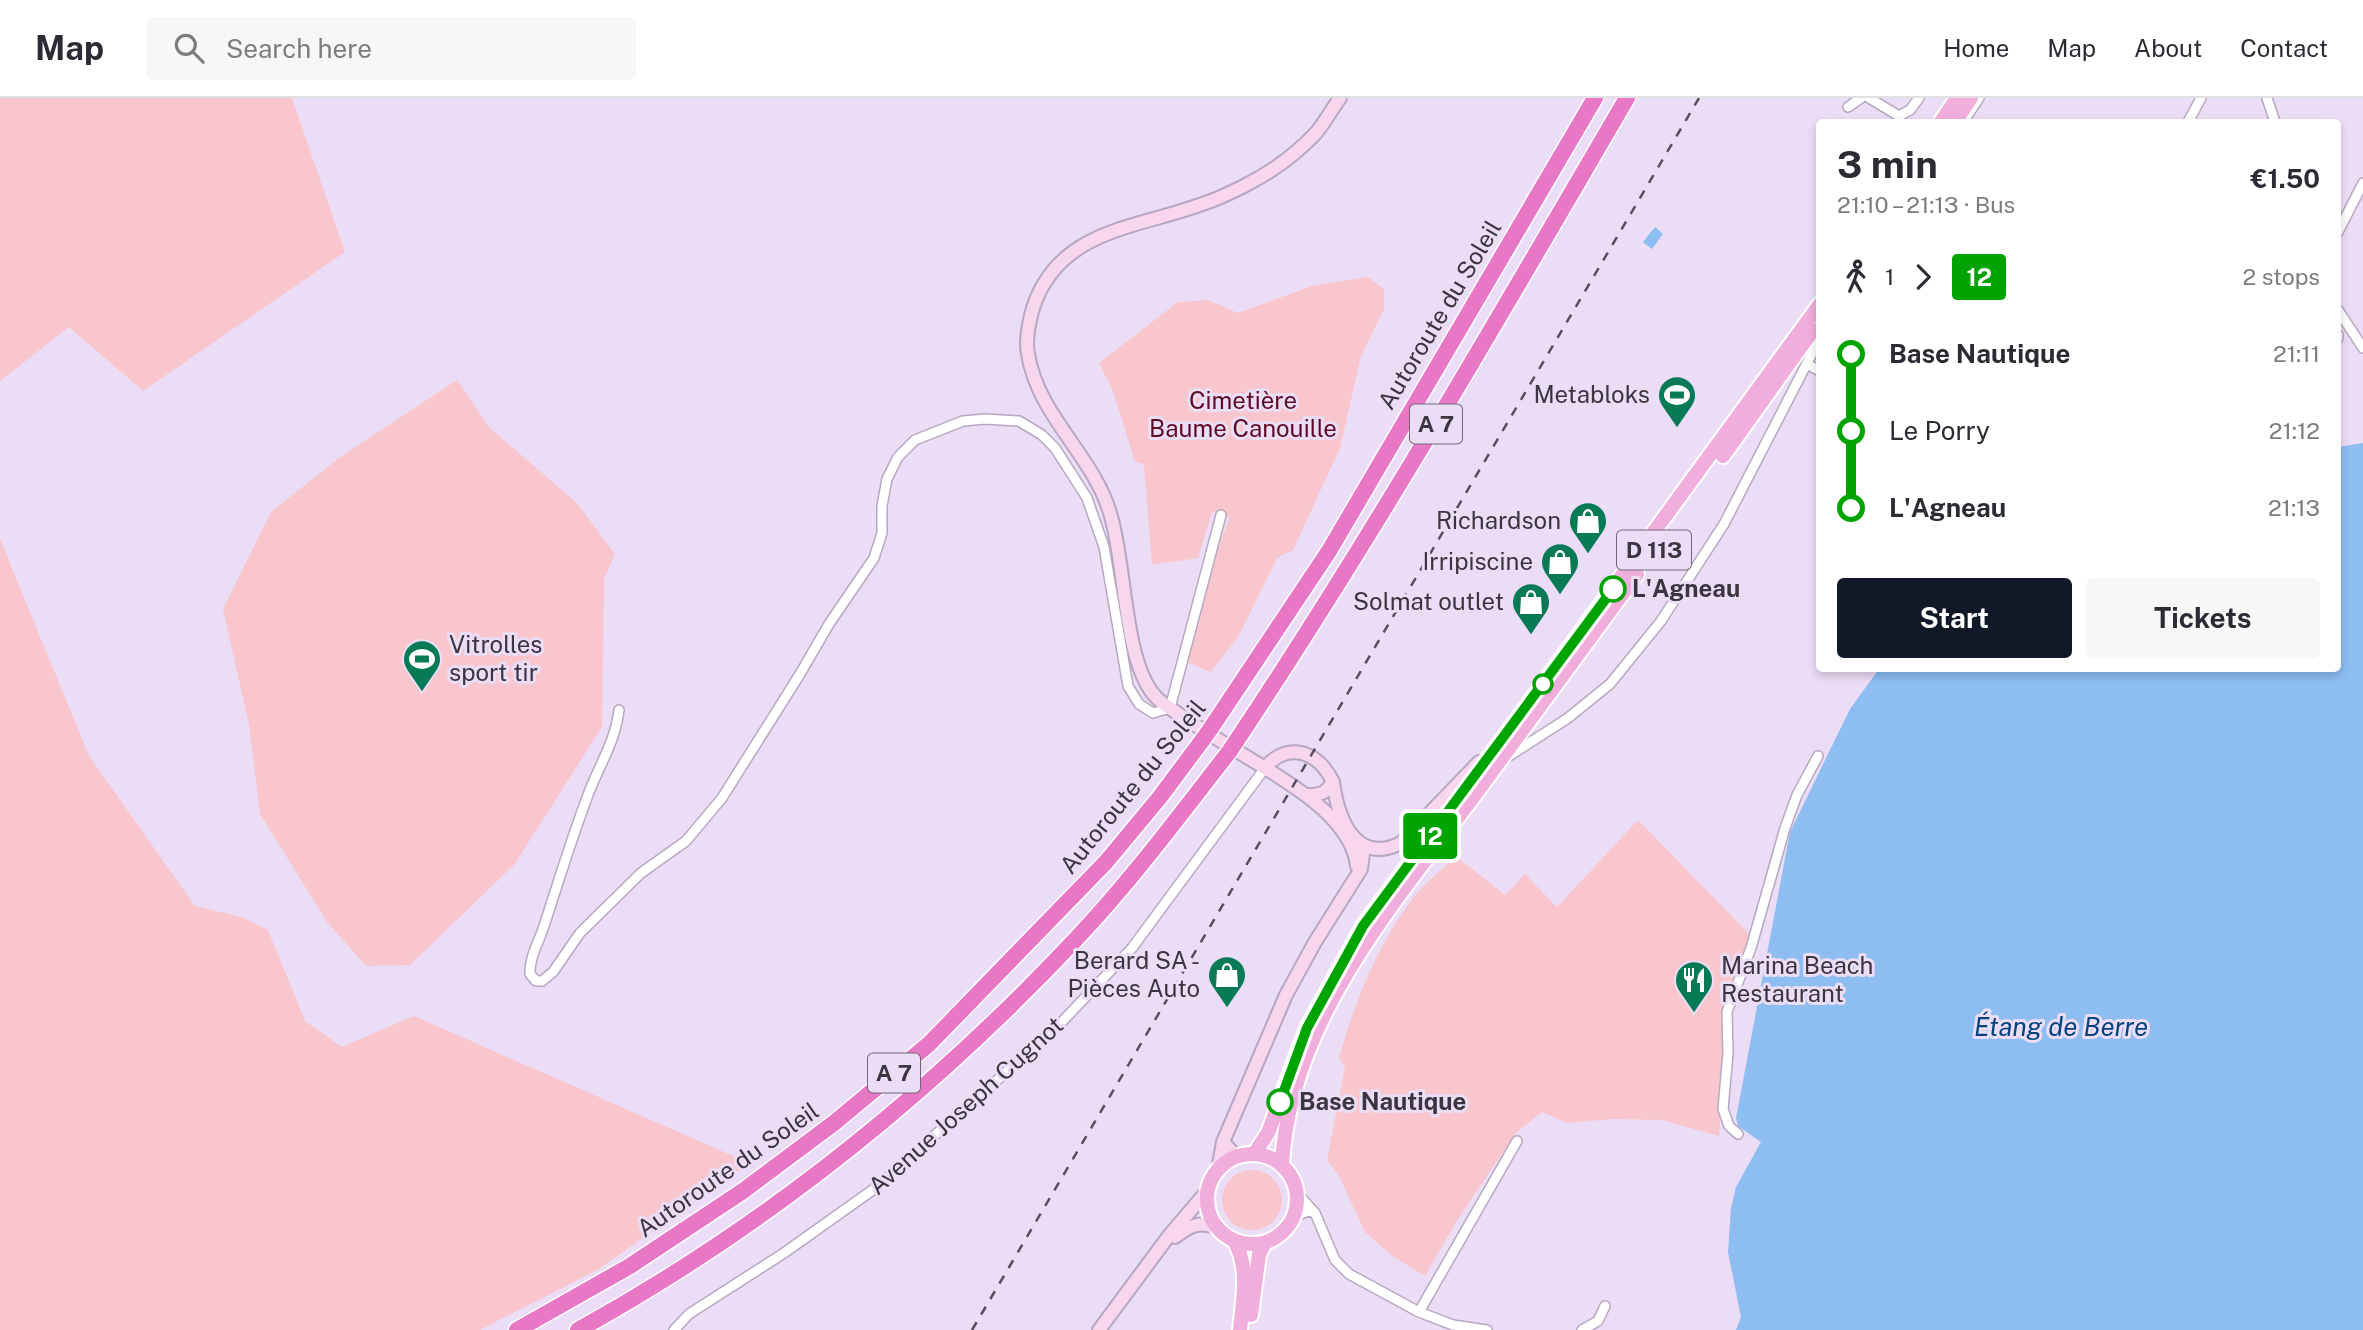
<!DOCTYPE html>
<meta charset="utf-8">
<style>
:root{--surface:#fff;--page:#f7f7f7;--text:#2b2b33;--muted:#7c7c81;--line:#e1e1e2;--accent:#111827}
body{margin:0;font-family:"Public Sans",sans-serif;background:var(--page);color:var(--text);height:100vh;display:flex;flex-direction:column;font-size:26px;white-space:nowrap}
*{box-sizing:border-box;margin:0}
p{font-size:23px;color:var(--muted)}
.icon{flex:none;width:38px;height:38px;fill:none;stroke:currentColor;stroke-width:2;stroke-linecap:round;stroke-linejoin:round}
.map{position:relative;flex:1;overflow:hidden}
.panel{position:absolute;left:1816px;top:21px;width:525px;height:553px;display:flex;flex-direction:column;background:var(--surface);border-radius:7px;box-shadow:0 4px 10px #0003}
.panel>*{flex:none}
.badge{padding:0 14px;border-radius:5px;font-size:24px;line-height:46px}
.map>.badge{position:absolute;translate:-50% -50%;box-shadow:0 0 0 4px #fff}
.legs{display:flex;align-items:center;gap:10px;height:77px;padding:0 21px;font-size:23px}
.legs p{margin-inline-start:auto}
.head{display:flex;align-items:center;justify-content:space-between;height:119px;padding:0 21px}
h1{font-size:38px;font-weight:700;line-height:52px}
.cta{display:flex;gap:14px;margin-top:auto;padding:14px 21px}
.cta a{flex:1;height:80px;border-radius:7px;background:var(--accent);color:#fff;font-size:28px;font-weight:700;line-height:80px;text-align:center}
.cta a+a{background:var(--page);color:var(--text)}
ul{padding:0 21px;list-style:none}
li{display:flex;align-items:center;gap:24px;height:77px;font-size:26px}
li i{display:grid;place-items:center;width:10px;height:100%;margin:0 9px;background:currentColor}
li i::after{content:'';width:18px;height:18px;margin:-9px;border:5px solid;border-radius:50%;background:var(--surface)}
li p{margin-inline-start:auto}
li:first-child i{background:linear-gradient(#0000 50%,currentColor 0)}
li:last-child i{background:linear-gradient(currentColor 50%,#0000 0)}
header{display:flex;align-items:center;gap:42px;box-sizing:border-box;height:98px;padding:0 35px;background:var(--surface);border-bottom:2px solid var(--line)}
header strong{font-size:33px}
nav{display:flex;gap:38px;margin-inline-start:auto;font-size:24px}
.search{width:490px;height:63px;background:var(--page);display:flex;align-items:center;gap:18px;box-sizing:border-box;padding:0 24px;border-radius:7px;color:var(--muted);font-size:26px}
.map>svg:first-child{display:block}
.green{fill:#f9c6cd}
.water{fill:#8ebdf2}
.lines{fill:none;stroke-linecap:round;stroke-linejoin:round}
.minor-casing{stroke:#b6a8c0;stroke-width:12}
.secondary-casing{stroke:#b6a8c0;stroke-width:16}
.primary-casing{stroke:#fff;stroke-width:18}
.motorway-casing{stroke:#fff;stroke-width:19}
.minor{stroke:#fff;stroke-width:9}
.secondary{stroke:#f8d6ee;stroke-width:12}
.primary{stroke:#f1aedd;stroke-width:14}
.motorway{stroke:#e878c6;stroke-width:16}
.rail{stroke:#57505c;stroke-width:2.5;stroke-dasharray:9 9;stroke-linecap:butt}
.motorway-bridge-casing{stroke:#fff;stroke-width:19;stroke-linecap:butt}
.motorway-bridge{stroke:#e878c6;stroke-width:16}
.line-1-casing{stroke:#fff;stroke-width:16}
.line-1{stroke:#00a400;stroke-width:10}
.stop-1-dot{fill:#fff;stroke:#00a400;stroke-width:3.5}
.labels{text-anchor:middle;stroke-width:6;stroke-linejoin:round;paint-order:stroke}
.shield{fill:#ebddf6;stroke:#706776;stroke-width:2}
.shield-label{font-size:23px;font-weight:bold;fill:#3b353f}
.street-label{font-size:24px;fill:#3b353f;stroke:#ebddf6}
.poi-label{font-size:24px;fill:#3b353f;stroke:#ebddf6;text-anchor:end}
.park-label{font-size:24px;fill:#5f0b25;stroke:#ebddf6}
.stop-label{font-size:24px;font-weight:bold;fill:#3b353f;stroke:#ebddf6;text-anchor:start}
.water-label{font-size:26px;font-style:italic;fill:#00447e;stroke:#ebddf6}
</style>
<header>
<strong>Map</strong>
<div class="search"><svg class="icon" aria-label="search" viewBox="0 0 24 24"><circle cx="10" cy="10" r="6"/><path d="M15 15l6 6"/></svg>Search here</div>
<nav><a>Home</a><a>Map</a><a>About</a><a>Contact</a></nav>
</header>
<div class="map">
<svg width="2363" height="1232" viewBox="0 0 2363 1232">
<rect width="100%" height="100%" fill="#ebddf6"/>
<path class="green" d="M 0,0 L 292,0 L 345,154 L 143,293 L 69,229 L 0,283 Z
M 1368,179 L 1384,191 L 1384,211 L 1361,258 L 1340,350 L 1293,452 L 1277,460 L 1238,539 L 1211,574 L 1187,564 L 1219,448 L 1230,419 L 1212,414 L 1198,460 L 1152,467 L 1144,366 L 1135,364 L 1113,293 L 1099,265 L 1178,204 L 1208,202 L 1238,215 L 1312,188 Z
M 457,282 L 490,330 L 577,405 L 615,456 L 604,481 L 602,629 L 514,767 L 410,867 L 366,868 L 327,824 L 260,716 L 249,627 L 223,511 L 271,414 L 339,360 Z
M 0,441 L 89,658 L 195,808 L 242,819 L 268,832 L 305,923 L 342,949 L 414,918 L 749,1065 L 599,1171 L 480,1232 L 0,1232 Z
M 1638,722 L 1751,838 L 1728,895 L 1719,1038 L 1662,1022 L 1612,1021 L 1568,1025 L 1542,1014 L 1516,1035 L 1458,1121 L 1425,1178 L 1392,1158 L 1365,1134 L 1338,1076 L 1327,1062 L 1345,969 L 1339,960 C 1354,906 1376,850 1410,804 C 1422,787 1441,773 1456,758 L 1505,797 L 1525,776 L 1557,809 Z
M1222 1102a30 30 0 1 1 60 0a30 30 0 1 1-60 0Z"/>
<path class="water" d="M 1655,129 L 1663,136 L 1652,151 L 1643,144 Z
M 2363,345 L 2363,1232 L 1736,1232 L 1741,1219 L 1728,1154 L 1731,1110 L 1736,1089 L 1761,1044 L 1738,1028 L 1736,1020 L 1790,734 L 1850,611 L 1879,571 L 2338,570 L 2338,349 Z"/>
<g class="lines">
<defs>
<path id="minor" d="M 1869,0 L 1899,18 L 1910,12 L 1919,0
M 2267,0 L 2275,24
M 1848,9 L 1861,0
M 1963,24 L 1979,0
M 2188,24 L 2201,0
M 2338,134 L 2363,85
M 2338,212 L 2363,250
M 2338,237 L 2338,240
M 1807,266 L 1820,273
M 619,612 C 615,645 599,667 588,697 C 572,739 559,782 545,825 C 540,842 529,859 530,876 L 536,883 L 542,883 L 553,874 L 580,835 L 641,775 L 686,743 L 722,700 L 800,576 L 829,526 L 874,460 L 882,435 L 882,408 L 887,381 L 898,359 L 915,342 L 963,323 L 985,321 L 1019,323 L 1042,337 L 1055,350 L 1087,400 L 1104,449 L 1128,588 L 1139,606 L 1153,615 L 1170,610 L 1221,417
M 1509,658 L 1568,620 L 1610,586 L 1661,523 L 1724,426 L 1820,240
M 1738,1036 L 1729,1028 L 1723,1011 L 1728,955 L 1727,914 L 1751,850 L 1785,730 L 1797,697 L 1818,658
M 1296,1094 L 1315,1115 L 1335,1162 L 1349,1176 L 1419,1214 L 1453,1227 L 1487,1232
M 1294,1118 L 1309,1113 L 1315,1115
M 1419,1214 L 1517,1043
M 674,1232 L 689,1216 L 784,1155 L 874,1091 L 1058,928 L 1132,850 L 1265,670
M 1582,1232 L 1598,1223 L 1605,1208"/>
<path id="secondary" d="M 1265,670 C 1237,653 1208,636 1180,617 C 1172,611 1162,606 1155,598 C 1123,562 1126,464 1110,415 C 1093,357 1038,318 1028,256 C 1025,241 1029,224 1033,210 C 1059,130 1140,130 1205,105 C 1218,101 1232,94 1244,88 C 1270,75 1296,56 1316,35 C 1325,24 1332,11 1340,0
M 1333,684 C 1338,720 1355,768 1401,745 L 1479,664
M 1308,697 C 1321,697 1326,695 1333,684 C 1319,654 1288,642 1265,670 C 1299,691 1352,724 1357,768
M 1223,1044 L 1237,1059
M 1218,1072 L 1223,1044 L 1286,897 L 1315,844 L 1361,771 L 1363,756 L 1361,746
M 1175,1139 C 1190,1128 1198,1123 1216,1129
M 1099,1232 L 1168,1139 L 1208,1092"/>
<path id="primary" d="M 1941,24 L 1957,0
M 1955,24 L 1971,0
M 1723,358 L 1813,232
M 1254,1056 L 1268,1035 L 1307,930 L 1363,828 L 1508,634 L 1820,206
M1207 1101a45 45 0 1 1 90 0a45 45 0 1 1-90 0Z
M 1282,1068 C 1288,926 1393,806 1474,698 C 1528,624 1582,550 1637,476
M 1234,1142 C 1250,1171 1243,1200 1240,1232
M 1251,1217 L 1259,1156 L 1265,1145"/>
<path id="motorway" d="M 1211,630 L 1329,453 L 1595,0
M 1235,645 C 1375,435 1500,217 1627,0
M 517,1232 L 630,1168 L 743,1093 L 834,1025 L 929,946 L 1106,764 L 1160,699 L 1204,640
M 578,1232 C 763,1130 930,996 1075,842 C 1131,783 1179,718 1229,654"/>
</defs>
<use href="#minor" class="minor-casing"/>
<use href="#secondary" class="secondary-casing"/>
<use href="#primary" class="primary-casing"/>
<use href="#motorway" class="motorway-casing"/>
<use href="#minor" class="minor"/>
<use href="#secondary" class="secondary"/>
<use href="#primary" class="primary"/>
<use href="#motorway" class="motorway"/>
<path class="rail" d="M 972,1232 L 1699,0"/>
<defs>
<path id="motorway-bridge" d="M 1204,640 L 1211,630
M 1229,654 L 1235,645"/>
</defs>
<use href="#motorway-bridge" class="motorway-bridge-casing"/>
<use href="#motorway-bridge" class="motorway-bridge"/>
</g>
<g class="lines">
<defs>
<path id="line-1" d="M 1280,1004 L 1307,930 L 1363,828 L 1613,491"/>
</defs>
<use href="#line-1" class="line-1-casing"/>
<use href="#line-1" class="line-1"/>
</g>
<defs>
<symbol id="stadium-pin" viewBox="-11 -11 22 30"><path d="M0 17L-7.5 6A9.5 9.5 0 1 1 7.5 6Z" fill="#097a56" stroke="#ebddf6"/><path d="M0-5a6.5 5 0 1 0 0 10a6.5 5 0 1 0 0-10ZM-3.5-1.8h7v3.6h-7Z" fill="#fff"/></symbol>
<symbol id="shop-pin" viewBox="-11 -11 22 30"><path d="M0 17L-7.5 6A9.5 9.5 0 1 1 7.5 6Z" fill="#097a56" stroke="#ebddf6"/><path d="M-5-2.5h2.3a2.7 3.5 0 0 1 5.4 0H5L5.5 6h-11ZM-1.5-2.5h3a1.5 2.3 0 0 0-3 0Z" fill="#fff"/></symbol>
<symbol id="restaurant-pin" viewBox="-11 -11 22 30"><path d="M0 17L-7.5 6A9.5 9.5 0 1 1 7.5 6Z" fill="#097a56" stroke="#ebddf6"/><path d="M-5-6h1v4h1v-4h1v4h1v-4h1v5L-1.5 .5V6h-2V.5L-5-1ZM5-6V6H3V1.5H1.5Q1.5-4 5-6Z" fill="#fff"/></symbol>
</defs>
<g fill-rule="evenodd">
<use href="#stadium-pin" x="1655" y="275" width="44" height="60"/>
<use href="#shop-pin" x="1566" y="401" width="44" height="60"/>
<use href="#shop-pin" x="1538" y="442" width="44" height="60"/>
<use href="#shop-pin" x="1509" y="482" width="44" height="60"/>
<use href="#stadium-pin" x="400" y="539" width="44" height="60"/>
<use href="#shop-pin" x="1205" y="855" width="44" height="60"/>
<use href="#restaurant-pin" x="1672" y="860" width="44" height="60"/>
</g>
<g class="stop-1-dot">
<circle cx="1613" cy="491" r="12"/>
<circle cx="1543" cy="586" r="9"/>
<circle cx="1280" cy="1004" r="12"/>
</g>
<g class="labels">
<g class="shield">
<rect x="1410" y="306.5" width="52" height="39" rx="5"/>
<rect x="1617" y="432.5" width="74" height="39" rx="5"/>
<rect x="868" y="955.5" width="52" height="39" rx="5"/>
</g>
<g class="shield-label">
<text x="1436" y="334">A 7</text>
<text x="1654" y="460">D 113</text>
<text x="894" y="983">A 7</text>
</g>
<g class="street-label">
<text transform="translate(1440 217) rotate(-59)" y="8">Autoroute du Soleil</text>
<text transform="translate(1133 689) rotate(-51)" y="8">Autoroute du Soleil</text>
<text transform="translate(966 1008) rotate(-42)" y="8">Avenue Joseph Cugnot</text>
<text transform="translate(728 1072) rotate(-35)" y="8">Autoroute du Soleil</text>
</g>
<g class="poi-label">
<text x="1650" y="305">Metabloks</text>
<text x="1561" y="431">Richardson</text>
<text x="1533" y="472">Irripiscine</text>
<text x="1504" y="512">Solmat outlet</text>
<text x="449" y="555" text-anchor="start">Vitrolles<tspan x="449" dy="28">sport tir</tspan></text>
<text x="1200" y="871">Berard SA -<tspan x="1200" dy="28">Pièces Auto</tspan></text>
<text x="1721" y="876" text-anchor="start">Marina Beach<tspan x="1721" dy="28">Restaurant</tspan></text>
</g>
<g class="park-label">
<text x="1243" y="311">Cimetière<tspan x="1243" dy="28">Baume Canouille</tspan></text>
</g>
<g class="stop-label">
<text x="1632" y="499">L'Agneau</text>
<text x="1299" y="1012">Base Nautique</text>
</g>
<g class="water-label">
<text x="2061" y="938">Étang de Berre</text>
</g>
</g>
</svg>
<b class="badge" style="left:1430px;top:738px;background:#00a400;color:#fff">12</b>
<section class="panel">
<div class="head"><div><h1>3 min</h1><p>21:10 – 21:13 · Bus</p></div><b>€1.50</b></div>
<div class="legs"><svg class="icon" aria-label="walk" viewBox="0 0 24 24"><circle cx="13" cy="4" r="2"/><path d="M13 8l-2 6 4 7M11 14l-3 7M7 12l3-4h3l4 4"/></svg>1<svg class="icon" aria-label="forward" viewBox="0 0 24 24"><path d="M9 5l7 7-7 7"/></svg><b class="badge" style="background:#00a400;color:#fff">12</b><p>2 stops</p></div>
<ul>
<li><i style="color:#00a400"></i><b>Base Nautique</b><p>21:11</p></li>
<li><i style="color:#00a400"></i><span>Le Porry</span><p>21:12</p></li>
<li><i style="color:#00a400"></i><b>L'Agneau</b><p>21:13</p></li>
</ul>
<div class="cta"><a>Start</a><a>Tickets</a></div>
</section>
</div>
